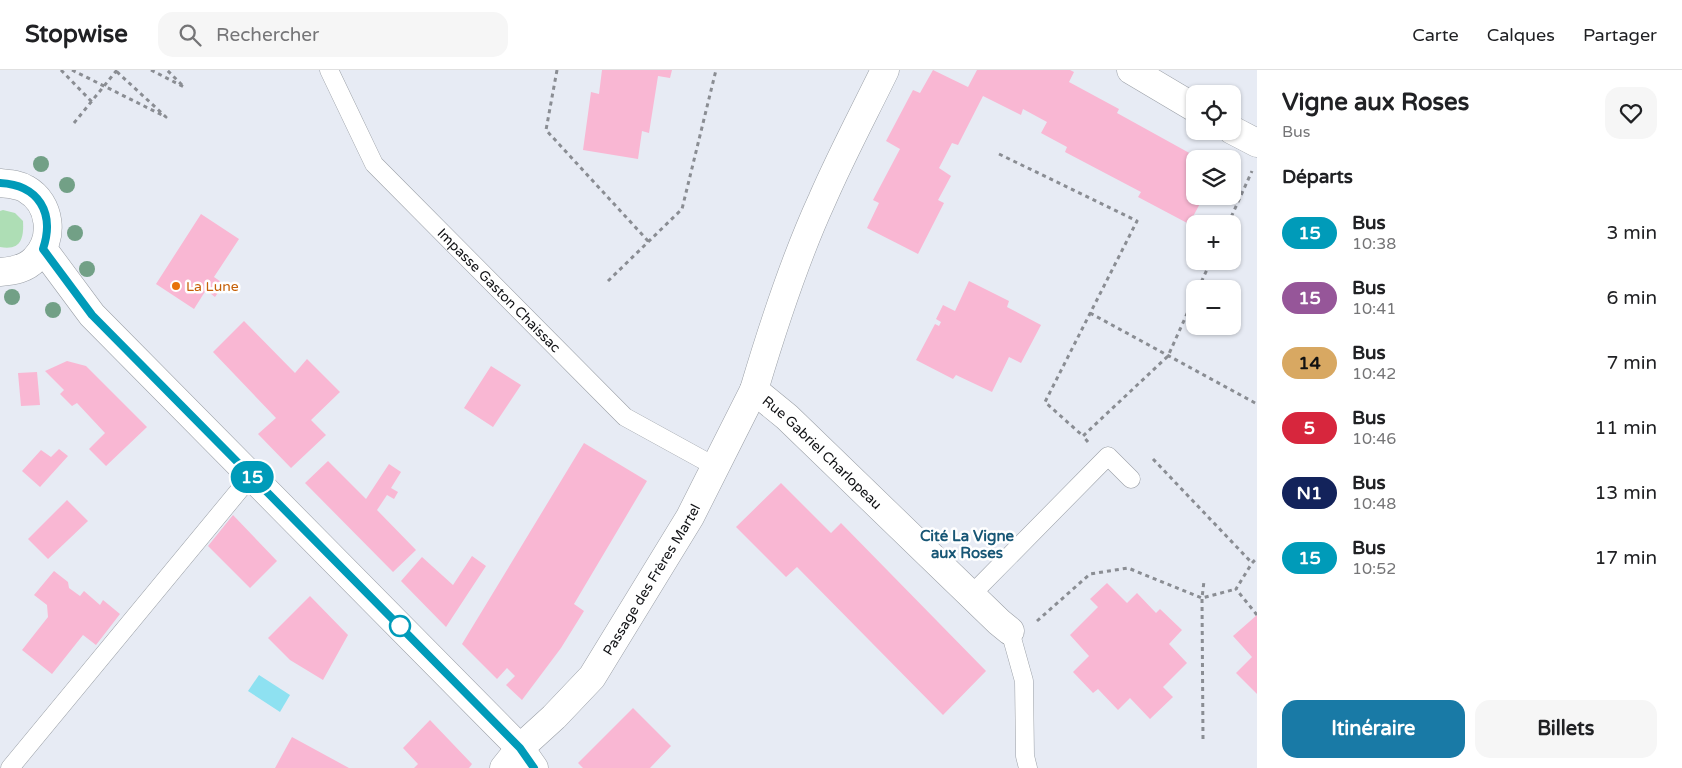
<!DOCTYPE html>
<html lang="fr">
<meta charset="utf-8">
<style>
:root{--surface:#fff;--page:#f6f6f6;--text:#202124;--muted:#757577;--line:#e0e0e0;--accent:#197aa6}
body{margin:0;font-family:"Varela Round",sans-serif;background:var(--page);color:var(--text);height:100vh;display:flex;flex-direction:column;font-size:19px;white-space:nowrap}
*{box-sizing:border-box;margin:0}
p{font-size:16px;color:var(--muted)}
.icon{flex:none;width:28px;height:28px;fill:none;stroke:currentColor;stroke-width:2;stroke-linecap:round;stroke-linejoin:round}
.map{position:relative;flex:1;overflow:hidden}
.side{display:flex;flex-direction:column;background:var(--surface);width:425px}
.side>*{flex:none}
.badge{padding:0 10px;border-radius:16px;font-size:18px;line-height:32px}
.tools{position:absolute;left:1186px;top:15px;display:grid;gap:10px}
.tools a{display:grid;place-items:center;width:55px;height:55px;border-radius:10px;background:var(--surface);box-shadow:0 1px 4px #0004;font-size:25px}
.map>.badge{position:absolute;translate:-50% -50%;box-shadow:0 0 0 2px #fff}
h2{padding:0 25px;font-size:19px;line-height:45px}
.round{display:grid;place-items:center;flex:none;width:52px;height:52px;border-radius:15px;background:var(--page)}
.summary{display:flex;align-items:center;justify-content:space-between;height:85px;padding:0 25px}
h1{font-size:24px;font-weight:700;line-height:38px}
.cta{display:flex;gap:10px;margin-top:auto;padding:10px 25px}
.cta a{flex:1;height:58px;border-radius:15px;background:var(--accent);color:#fff;font-size:20px;font-weight:700;line-height:58px;text-align:center}
.cta a+a{background:var(--page);color:var(--text)}
ul{padding:0;list-style:none}
li{display:flex;align-items:center;gap:15px;height:65px;padding:0 25px}
li div{flex:1}
li b{display:block;font-size:19px}
li em{font-style:normal}
li .badge{min-width:55px;font-weight:700;text-align:center}
header{display:flex;align-items:center;gap:30px;box-sizing:border-box;height:70px;padding:0 25px;background:var(--surface);border-bottom:1px solid var(--line)}
header strong{font-size:24px}
nav{display:flex;gap:28px;margin-inline-start:auto;font-size:18px}
.search{width:350px;height:45px;background:var(--page);display:flex;align-items:center;gap:12px;box-sizing:border-box;padding:0 18px;border-radius:15px;color:var(--muted);font-size:19px}
main{display:flex;flex:1;min-height:0}
.map>svg:first-child{display:block}
.green{fill:#aedeb5}
.water{fill:#8ee1f1}
.building{fill:#f9b7d3}
.lines{fill:none;stroke-linecap:round;stroke-linejoin:round}
.lane-casing{stroke:#9a9fa6;stroke-width:19}
.street-casing{stroke:#9a9fa6;stroke-width:29}
.secondary-casing{stroke:#9a9fa6;stroke-width:29}
.path{stroke:#8a8d93;stroke-width:3;stroke-dasharray:4 4;stroke-linecap:butt}
.lane{stroke:#fff;stroke-width:18}
.street{stroke:#fff;stroke-width:28}
.secondary{stroke:#fff;stroke-width:28}
.tree{fill:#72a086}
.line-casing{stroke:#fff;stroke-width:11}
.line{stroke:#009bb9;stroke-width:8}
.food-dot{fill:#e8710a;stroke:#fff;stroke-width:2}
.stop-dot{fill:#fff;stroke:#009bb9;stroke-width:2.5}
.labels{text-anchor:middle;stroke-width:5;stroke-linejoin:round;paint-order:stroke}
.food-label{font-size:14px;fill:#c56008;stroke:#fff;text-anchor:start}
.street-label{font-size:14px;fill:#111215;stroke:#fff}
.neighbourhood-label{font-size:15px;font-weight:bold;fill:#175675;stroke:#fff}
</style>
<header>
<strong>Stopwise</strong>
<div class="search"><svg class="icon" aria-label="search" viewBox="0 0 24 24"><circle cx="10" cy="10" r="6"/><path d="M15 15l6 6"/></svg>Rechercher</div>
<nav><a>Carte</a><a>Calques</a><a>Partager</a></nav>
</header>
<main>
<div class="map">
<svg width="1257" height="698" viewBox="0 0 1257 698">
<rect width="100%" height="100%" fill="#e7ebf4"/>
<path class="green" d="M 3,140 L 15,143 L 23,151 C 24,168 21,181 0,177 L 0,141 Z"/>
<path class="water" d="M 259,605 L 290,625 L 280,642 L 248,621 Z"/>
<path class="building" d="M 602,0 L 672,0 L 670,8 L 658,6 L 649,63 L 642,61 L 638,89 L 583,80 L 591,22 L 599,24 Z
M 933,0 L 968,17 L 977,0 L 1070,0 L 1074,2 L 1069,12 L 1119,39 L 1117,43 L 1193,85 L 1190,89 L 1195,92 L 1195,126 L 1204,126 L 1189,154 L 1138,127 L 1141,122 L 1065,82 L 1067,77 L 1041,63 L 1047,52 L 1023,39 L 1021,45 L 983,26 L 958,75 L 952,73 L 939,98 L 951,106 L 938,130 L 944,133 L 918,184 L 867,158 L 879,133 L 873,130 L 900,79 L 886,71 L 913,20 L 920,23 Z
M 201,144 L 239,169 L 214,207 L 224,214 L 215,227 L 206,220 L 194,239 L 156,214 Z
M 969,211 L 1009,231 L 1007,237 L 1041,255 L 1021,293 L 1009,287 L 992,322 L 956,305 L 953,309 L 916,290 L 935,254 L 939,256 L 941,252 L 936,249 L 943,235 L 955,241 Z
M 244,251 L 295,303 L 307,289 L 340,322 L 311,350 L 326,365 L 291,398 L 258,364 L 276,348 L 213,282 Z
M 67,291 L 86,296 L 147,357 L 106,396 L 89,379 L 105,363 L 77,333 L 72,336 L 60,324 L 64,320 L 45,301 Z
M 491,296 L 521,315 L 493,357 L 464,338 Z
M 37,302 L 40,335 L 21,336 L 18,303 Z
M 584,373 L 647,411 L 574,534 L 584,541 L 561,578 L 522,630 L 506,615 L 515,606 L 507,598 L 497,609 L 462,574 Z
M 59,379 L 68,386 L 40,417 L 22,401 L 41,380 L 51,387 Z
M 328,391 L 366,429 L 389,394 L 401,402 L 391,418 L 398,422 L 394,429 L 387,425 L 377,440 L 416,480 L 393,502 L 305,413 Z
M 781,413 L 831,463 L 841,453 L 986,601 L 943,645 L 797,497 L 786,507 L 736,457 Z
M 67,430 L 88,451 L 48,489 L 28,469 Z
M 233,445 L 277,491 L 250,518 L 208,476 Z
M 472,486 L 486,496 L 446,557 L 401,511 L 422,487 L 453,515 Z
M 54,501 L 68,512 L 69,518 L 80,526 L 84,521 L 100,535 L 103,530 L 120,544 L 96,575 L 83,565 L 52,604 L 22,580 L 48,547 L 47,535 L 34,525 Z
M 1107,513 L 1127,533 L 1137,523 L 1156,543 L 1160,539 L 1182,560 L 1169,574 L 1187,593 L 1163,617 L 1173,627 L 1150,649 L 1130,628 L 1118,640 L 1098,619 L 1093,623 L 1073,602 L 1089,586 L 1070,565 L 1098,537 L 1090,529 Z
M 310,526 L 348,565 L 323,610 L 290,590 L 268,568 Z
M 1257,545 L 1257,624 L 1236,603 L 1252,587 L 1233,566 Z
M 633,638 L 671,676 L 650,698 L 583,698 L 578,693 Z
M 430,650 L 472,694 L 469,698 L 414,698 L 418,694 L 403,678 Z
M 292,667 L 349,698 L 275,698 Z"/>
<g class="lines">
<defs>
<g id="lane">
<path id="s1" d="M 329,0 L 374,94 L 625,347 L 716,397"/>
<path d="M 971,525 L 1108,386 L 1131,409"/>
<path d="M 1010,561 L 1024,611 L 1025,686 L 1028,698"/>
<path d="M 10,698 L 251,406"/>
</g>
<g id="street">
<path id="s2" d="M 885,0 C 864,43 841,86 822,130 C 794,191 773,256 754,320 L 787,347 L 999,552 L 1010,561"/>
<path d="M 1131,0 L 1195,38"/>
<path d="M 1232,60 L 1257,73"/>
<path id="s3" d="M 504,698 L 520,678 L 554,647 L 592,607 L 690,447 L 754,320"/>
</g>
<path id="secondary" d="M 0,113 C 9,114 18,114 26,119 C 51,133 55,169 35,189 C 26,199 13,201 0,202
M 43,179 L 92,245 L 520,678 L 534,698"/>
</defs>
<use href="#lane" class="lane-casing"/>
<use href="#street" class="street-casing"/>
<use href="#secondary" class="secondary-casing"/>
<path class="path" d="M 61,0 L 92,32
M 72,0 L 166,47 L 115,0
M 151,0 L 184,17 L 167,0
M 557,0 L 546,60 L 649,172
M 74,53 L 117,0
M 999,84 L 1137,151 L 1045,332 L 1083,366
M 1228,154 L 1252,101
M 608,211 L 682,139 L 716,0
M 1198,219 L 1211,191
M 1090,243 L 1257,334
M 1088,372 L 1083,366 L 1168,286 L 1195,226
M 1153,389 L 1252,493
M 1257,545 L 1236,519 L 1252,493 L 1257,488
M 1037,551 L 1090,504 L 1128,498 L 1202,528 L 1236,519
M 1203,669 L 1202,528 L 1204,511"/>
<use href="#lane" class="lane"/>
<use href="#street" class="street"/>
<use href="#secondary" class="secondary"/>
</g>
<g class="tree">
<circle cx="41" cy="94" r="8"/>
<circle cx="67" cy="115" r="8"/>
<circle cx="75" cy="163" r="8"/>
<circle cx="87" cy="199" r="8"/>
<circle cx="12" cy="227" r="8"/>
<circle cx="53" cy="240" r="8"/>
</g>
<g class="lines">
<defs>
<path id="line" d="M 0,113 C 39,115 55,143 43,179 L 92,245 L 520,678 L 534,698"/>
</defs>
<use href="#line" class="line-casing"/>
<use href="#line" class="line"/>
</g>
<circle class="food-dot" cx="176" cy="216" r="5"/>
<circle class="stop-dot" cx="400" cy="556" r="10"/>
<g class="labels">
<g class="food-label">
<text x="186" y="221">La Lune</text>
</g>
<g class="street-label">
<text dy="5" stroke="none"><textPath href="#s1" startOffset="282">Impasse Gaston Chaissac</textPath></text>
<text dy="5" stroke="none"><textPath href="#s2" startOffset="439">Rue Gabriel Charlopeau</textPath></text>
<text dy="5" stroke="none"><textPath href="#s3" startOffset="241">Passage des Frères Martel</textPath></text>
</g>
<g class="neighbourhood-label">
<text x="967" y="471">Cité La Vigne<tspan x="967" dy="17">aux Roses</tspan></text>
</g>
</g>
</svg>
<div class="tools">
<a><svg class="icon" aria-label="locate" viewBox="0 0 24 24"><circle cx="12" cy="12" r="6"/><path d="M12 2v4M12 18v4M2 12h4M18 12h4"/></svg></a>
<a><svg class="icon" aria-label="layers" viewBox="0 0 24 24"><path d="M12 4l9 5-9 5-9-5zM3 14l9 5 9-5"/></svg></a>
<a>+</a>
<a>−</a>
</div>
<b class="badge" style="left:252px;top:407px;background:#009bb9;color:#fff">15</b>
</div>
<section class="side">
<div class="summary"><div><h1>Vigne aux Roses</h1><p>Bus</p></div><a class="round"><svg class="icon" aria-label="heart" viewBox="0 0 24 24"><path d="M12 20l-8-8c-3-5 5-10 8-4 3-6 11-1 8 4z"/></svg></a></div>
<h2>Départs</h2>
<ul>
<li><span class="badge" style="background:#009bb9;color:#fff">15</span><div><b>Bus</b><p>10:38</p></div><em>3 min</em></li>
<li><span class="badge" style="background:#965699;color:#fff">15</span><div><b>Bus</b><p>10:41</p></div><em>6 min</em></li>
<li><span class="badge" style="background:#d8a862;color:#111">14</span><div><b>Bus</b><p>10:42</p></div><em>7 min</em></li>
<li><span class="badge" style="background:#d7263d;color:#fff">5</span><div><b>Bus</b><p>10:46</p></div><em>11 min</em></li>
<li><span class="badge" style="background:#13235b;color:#fff">N1</span><div><b>Bus</b><p>10:48</p></div><em>13 min</em></li>
<li><span class="badge" style="background:#009bb9;color:#fff">15</span><div><b>Bus</b><p>10:52</p></div><em>17 min</em></li>
</ul>
<div class="cta"><a>Itinéraire</a><a>Billets</a></div>
</section>
</main>
